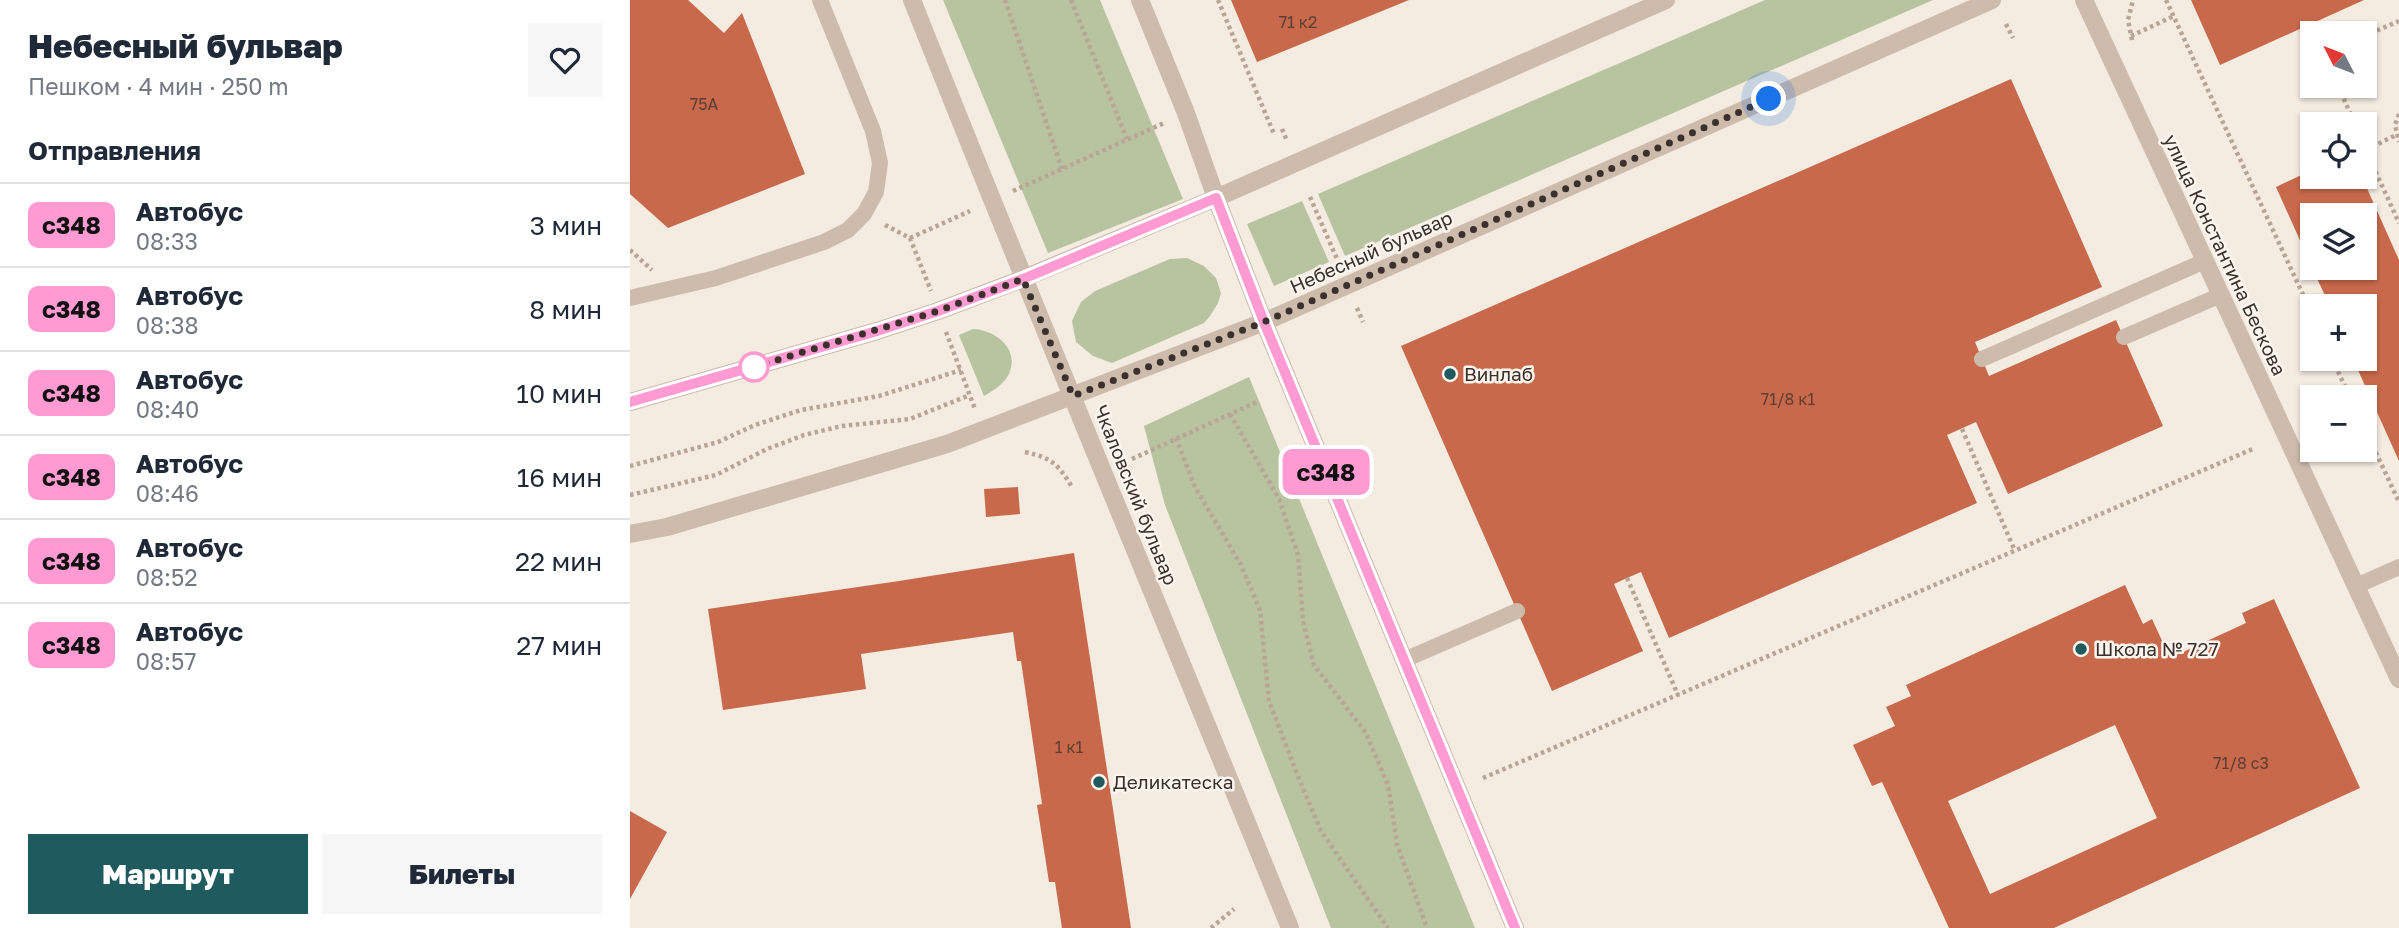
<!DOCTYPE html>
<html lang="ru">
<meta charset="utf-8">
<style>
:root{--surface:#fff;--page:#f6f6f7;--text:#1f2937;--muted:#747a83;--line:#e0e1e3;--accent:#1f5a5e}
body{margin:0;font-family:"Golos Text",sans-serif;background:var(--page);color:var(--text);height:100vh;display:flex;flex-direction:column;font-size:26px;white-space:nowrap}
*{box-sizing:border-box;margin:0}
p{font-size:23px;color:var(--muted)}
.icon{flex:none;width:38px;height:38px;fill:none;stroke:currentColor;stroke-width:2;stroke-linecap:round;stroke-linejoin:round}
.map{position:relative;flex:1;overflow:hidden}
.sheet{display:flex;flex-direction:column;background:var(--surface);width:630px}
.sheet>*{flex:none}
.badge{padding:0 14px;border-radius:10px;font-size:24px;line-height:46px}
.needle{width:46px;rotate:312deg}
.controls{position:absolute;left:1670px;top:21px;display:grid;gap:14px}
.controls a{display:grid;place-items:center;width:77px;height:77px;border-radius:0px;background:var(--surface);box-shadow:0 2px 5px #0004;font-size:35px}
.you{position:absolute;width:35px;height:35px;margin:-18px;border:5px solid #fff;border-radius:50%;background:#1a73e8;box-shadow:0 0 0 10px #1a73e833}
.map>.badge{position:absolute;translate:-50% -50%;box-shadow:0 0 0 4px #fff}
h2{padding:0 28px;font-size:26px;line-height:63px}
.round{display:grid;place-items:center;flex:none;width:74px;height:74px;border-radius:0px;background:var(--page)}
.summary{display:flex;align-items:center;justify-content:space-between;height:119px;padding:0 28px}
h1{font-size:33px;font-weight:800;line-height:52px}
.action{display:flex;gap:14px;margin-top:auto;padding:14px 28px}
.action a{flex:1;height:80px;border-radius:0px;background:var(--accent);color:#fff;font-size:28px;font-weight:800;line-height:80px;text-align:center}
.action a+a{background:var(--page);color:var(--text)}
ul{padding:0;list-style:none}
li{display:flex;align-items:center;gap:21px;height:84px;padding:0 28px;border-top:2px solid var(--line)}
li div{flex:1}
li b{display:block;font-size:26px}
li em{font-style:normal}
li .badge{min-width:77px;font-weight:700;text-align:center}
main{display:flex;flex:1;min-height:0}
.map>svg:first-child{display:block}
.green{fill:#b8c4a0}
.building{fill:#c8694b;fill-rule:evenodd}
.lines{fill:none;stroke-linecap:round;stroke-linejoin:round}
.path{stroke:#b9a596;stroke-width:4.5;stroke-dasharray:3.5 3.5;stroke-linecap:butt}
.lane{stroke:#cdbbac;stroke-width:16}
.street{stroke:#cdbbac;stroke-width:18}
.line-casing{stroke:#fff;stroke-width:16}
.line{stroke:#ff9ad2;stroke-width:10}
.walk{stroke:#3b302b;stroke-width:7;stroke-dasharray:0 12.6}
.stop-dot{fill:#fff;stroke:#ff9ad2;stroke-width:3.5}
.poi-dot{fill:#1f5a5e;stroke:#fbf5ee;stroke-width:2.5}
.labels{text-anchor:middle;stroke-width:5;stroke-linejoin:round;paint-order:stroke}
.number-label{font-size:16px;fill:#5e3e33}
.street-label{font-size:19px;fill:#3b302b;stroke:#fbf5ee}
.poi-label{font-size:19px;fill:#3b302b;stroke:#fbf5ee;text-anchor:start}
</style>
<main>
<section class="sheet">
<div class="summary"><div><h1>Небесный бульвар</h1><p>Пешком · 4 мин · 250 m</p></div><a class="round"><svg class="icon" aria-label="heart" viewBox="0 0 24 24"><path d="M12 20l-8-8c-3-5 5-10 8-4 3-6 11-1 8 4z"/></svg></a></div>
<h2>Отправления</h2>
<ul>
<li><span class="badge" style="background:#ff9ad2;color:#111">с348</span><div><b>Автобус</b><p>08:33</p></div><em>3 мин</em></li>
<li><span class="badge" style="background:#ff9ad2;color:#111">с348</span><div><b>Автобус</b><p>08:38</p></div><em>8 мин</em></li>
<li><span class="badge" style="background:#ff9ad2;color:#111">с348</span><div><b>Автобус</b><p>08:40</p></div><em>10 мин</em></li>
<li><span class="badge" style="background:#ff9ad2;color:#111">с348</span><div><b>Автобус</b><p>08:46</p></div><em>16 мин</em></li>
<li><span class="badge" style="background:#ff9ad2;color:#111">с348</span><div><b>Автобус</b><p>08:52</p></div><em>22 мин</em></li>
<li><span class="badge" style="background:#ff9ad2;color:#111">с348</span><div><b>Автобус</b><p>08:57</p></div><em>27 мин</em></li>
</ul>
<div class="action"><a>Маршрут</a><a>Билеты</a></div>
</section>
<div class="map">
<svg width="1769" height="928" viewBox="0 0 1769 928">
<rect width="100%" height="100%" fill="#f4ebe1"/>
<path class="green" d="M 313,0 L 470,0 L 553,199 L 418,253 Z
M 1135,0 L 1303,0 L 715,256 L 688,194 Z
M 672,201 L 699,262 L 644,286 L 617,224 Z
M 557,258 L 574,266 L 586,278 L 591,293 L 588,303 L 580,316 L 574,323 L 482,363 L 463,356 L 446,342 L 442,321 L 451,302 L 465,291 L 540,259 Z
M 343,329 C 365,330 390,348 379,374 C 374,384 363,391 354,396 L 329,335 Z
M 619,377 L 629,401 L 845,928 L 701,928 L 535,505 L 514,426 Z"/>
<path class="building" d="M 0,0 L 58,0 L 94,33 L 112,13 L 175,174 L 38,228 L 0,194 Z
M 601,0 L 779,0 L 627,62 Z
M 1561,0 L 1734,0 L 1590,65 Z
M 1381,79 L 1472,287 L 1345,342 L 1359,376 L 1486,320 L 1533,426 L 1378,494 L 1346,422 L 1317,435 L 1347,503 L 1039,638 L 1011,572 L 997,578 L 984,584 L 1013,651 L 922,691 L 771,346 Z
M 1682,170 L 1682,177 L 1732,177 L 1769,260 L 1769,461 L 1723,359 L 1734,359 L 1734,306 L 1700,306 L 1682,268 L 1734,268 L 1734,215 L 1682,215 L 1682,267 L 1646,187 Z
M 388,487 L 390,514 L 356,517 L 354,489 Z
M 444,553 L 501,928 L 432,928 L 425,882 L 419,882 L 407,805 L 412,804 L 391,661 L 387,661 L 383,632 L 231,654 L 236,689 L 93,710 L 78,609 L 269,581 Z
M 1495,585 L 1513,624 L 1522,619 L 1540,658 L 1616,623 L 1612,613 L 1644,599 L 1730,788 L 1424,928 L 1319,928 L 1252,782 L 1242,786 L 1223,745 L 1265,726 L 1256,707 L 1281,696 L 1276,685 ZM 1485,725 L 1527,818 L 1360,894 L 1318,801 Z
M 0,811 L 37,832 L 0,899 Z"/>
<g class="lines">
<path class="path" d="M 375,0 L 432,169
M 441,0 L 497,139
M 588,0 L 644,134
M 1536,0 L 1682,314
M 1376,24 L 1383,38
M 1501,36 L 1544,16
M 1734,36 L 1769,21
M 1502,40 L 1498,20 L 1503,0
M 1708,86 L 1725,124
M 1769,114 L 1765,125 L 1769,142
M 652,129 L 657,141
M 1734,146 L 1769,223
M 1736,150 L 1766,135
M 383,191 L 534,123
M 680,197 L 707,259
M 255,225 L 280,238 L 301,291
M 280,238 L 340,211
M 0,250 L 22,270
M 727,308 L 733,322
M 316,332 L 345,409
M 1702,359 L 1720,397
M 600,414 L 649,499 L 668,555 L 673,621 L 684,665 L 736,733 L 758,785 L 767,844 L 797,928
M 1734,427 L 1769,502
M 1332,429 L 1385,551
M 546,438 L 565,487 L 611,565 L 630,610 L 639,701 L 669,779 L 691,831 L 758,928
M 395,452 C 422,458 428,464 442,487
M 502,459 L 629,401
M 0,466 L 88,442 L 125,425 L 171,410 L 249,396 L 331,370
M 0,495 L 86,475 L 137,449 L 174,435 L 212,426 L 280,419 L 340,395
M 997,578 L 1048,695
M 853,778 L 1625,448
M 581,928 L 604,909"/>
<path class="lane" d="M 0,298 L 86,278 L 194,242 L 218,230 L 234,214 L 246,192 L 250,163 L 243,131 L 190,0
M 1494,337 L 1591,295
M 1352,359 L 1575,261
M 1726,586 L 1769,567
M 774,660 L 887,611"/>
<path class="street" d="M 282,0 C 405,310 534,619 660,928
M 510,0 L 556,113 L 586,198 L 634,322 L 885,928
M 1454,0 L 1769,679
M 0,402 L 247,331 L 308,311 L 392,279 L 586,198 L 1036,0
M 0,534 L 37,527 L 317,444 L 634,322 L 1362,0"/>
</g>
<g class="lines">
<defs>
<path id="line" d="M 0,402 L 247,331 L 308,311 L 393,279 L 586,198 L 634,322 L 885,928"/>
</defs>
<use href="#line" class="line-casing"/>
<use href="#line" class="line"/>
<path class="walk" d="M 124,367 L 308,311 L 393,279 L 443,396 L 634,322 L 1139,99"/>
</g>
<circle class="stop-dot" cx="124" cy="367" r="14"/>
<g class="poi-dot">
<circle cx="820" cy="374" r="7"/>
<circle cx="1451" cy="649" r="7"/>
<circle cx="469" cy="782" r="7"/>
</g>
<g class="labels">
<g class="number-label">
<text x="668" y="28">71 к2</text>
<text x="74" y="110">75А</text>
<text x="1158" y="405">71/8 к1</text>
<text x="439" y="753">1 к1</text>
<text x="1611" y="769">71/8 с3</text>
</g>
<g class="street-label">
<text transform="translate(741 252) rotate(-24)" y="7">Небесный бульвар</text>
<text transform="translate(1595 255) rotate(65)" y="7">улица Константина Бескова</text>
<text transform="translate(506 495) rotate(68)" y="7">Чкаловский бульвар</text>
</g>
<g class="poi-label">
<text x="834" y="381">Винлаб</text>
<text x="1465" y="656">Школа № 727</text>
<text x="483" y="789">Деликатеска</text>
</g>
</g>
</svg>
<div class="controls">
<a><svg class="needle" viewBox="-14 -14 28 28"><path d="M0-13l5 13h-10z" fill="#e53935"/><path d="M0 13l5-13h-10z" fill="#747a83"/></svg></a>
<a><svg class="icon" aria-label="locate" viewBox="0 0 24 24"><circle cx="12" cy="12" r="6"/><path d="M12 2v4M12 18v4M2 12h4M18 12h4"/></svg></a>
<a><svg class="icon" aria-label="layers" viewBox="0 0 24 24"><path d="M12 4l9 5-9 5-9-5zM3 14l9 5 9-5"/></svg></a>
<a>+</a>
<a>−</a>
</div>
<div class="you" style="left:1139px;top:99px"></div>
<b class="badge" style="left:696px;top:472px;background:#ff9ad2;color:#111">с348</b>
</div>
</main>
